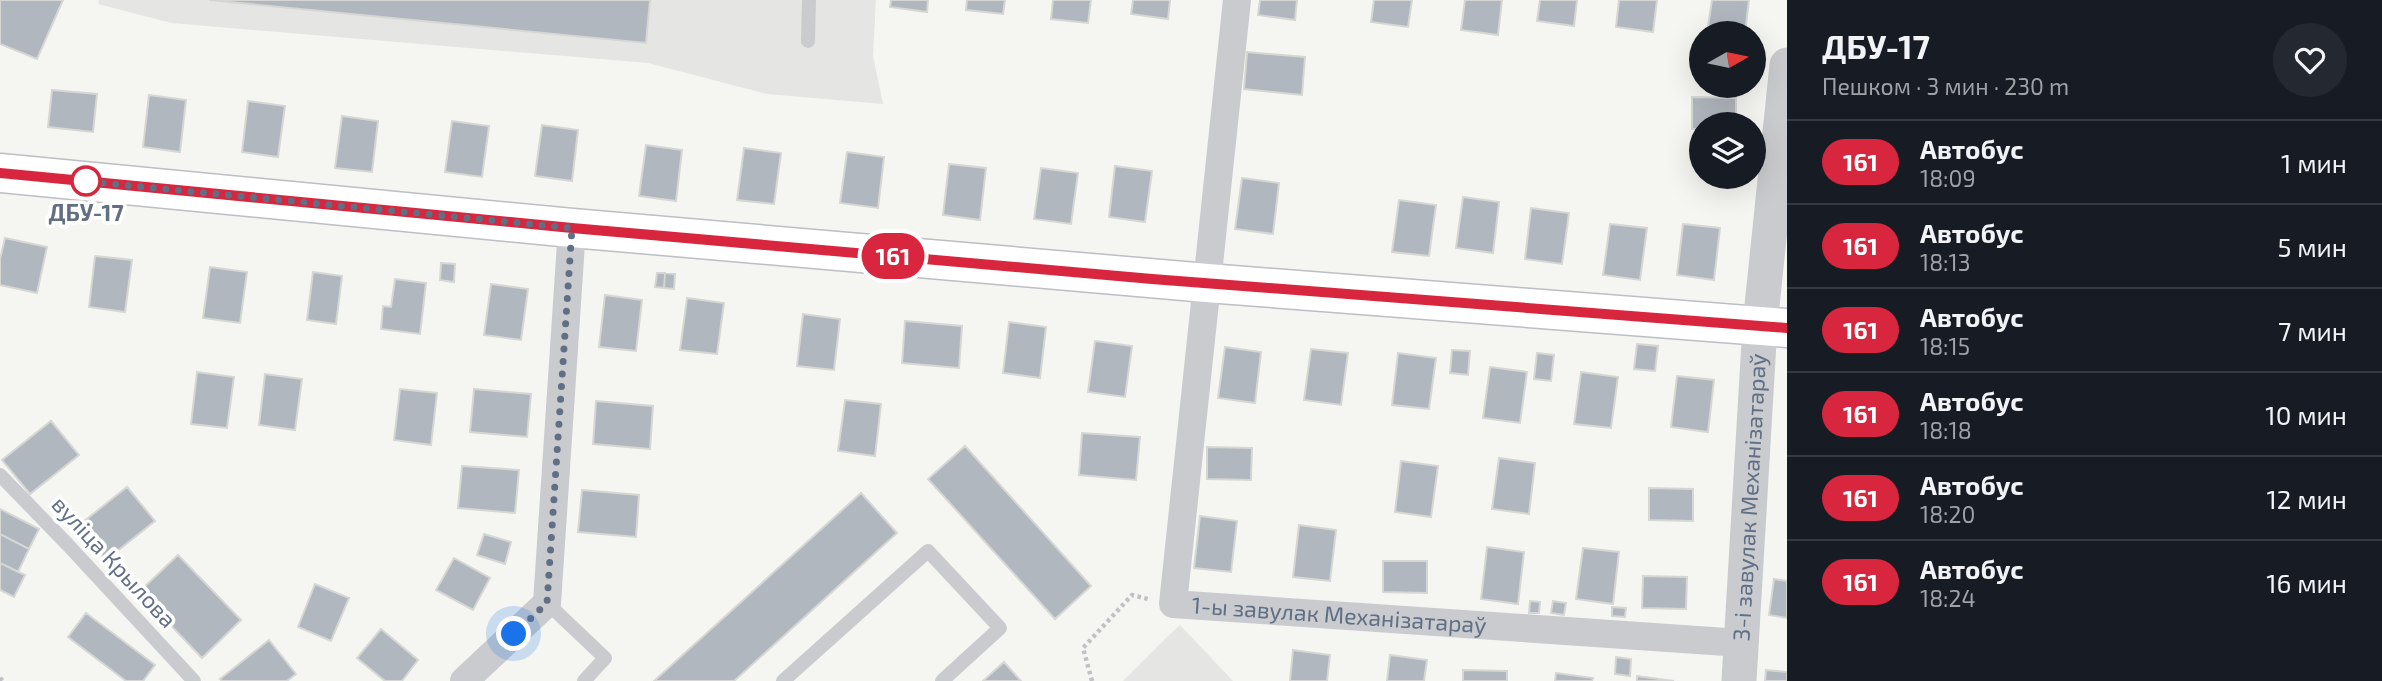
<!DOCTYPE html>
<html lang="ru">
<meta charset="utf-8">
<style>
:root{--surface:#171b24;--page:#242831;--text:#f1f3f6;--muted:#9ea1a6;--line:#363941}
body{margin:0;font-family:"Exo 2",sans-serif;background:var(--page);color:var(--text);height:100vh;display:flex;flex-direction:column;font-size:26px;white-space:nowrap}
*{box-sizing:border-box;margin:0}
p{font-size:23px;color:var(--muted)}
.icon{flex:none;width:38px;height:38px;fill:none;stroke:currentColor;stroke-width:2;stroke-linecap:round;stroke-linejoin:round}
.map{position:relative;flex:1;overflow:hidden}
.details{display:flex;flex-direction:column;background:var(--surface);width:595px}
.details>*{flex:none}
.badge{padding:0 14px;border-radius:23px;font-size:24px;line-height:46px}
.needle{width:46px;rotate:81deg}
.controls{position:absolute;left:1689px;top:21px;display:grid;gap:14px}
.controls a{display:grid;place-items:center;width:77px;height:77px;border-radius:50%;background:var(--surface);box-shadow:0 7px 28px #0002;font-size:35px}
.you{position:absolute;width:35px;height:35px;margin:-18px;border:5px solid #fff;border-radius:50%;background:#1a73e8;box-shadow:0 0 0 10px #1a73e833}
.map>.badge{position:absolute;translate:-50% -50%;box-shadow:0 0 0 4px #fff}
.round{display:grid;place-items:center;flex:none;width:74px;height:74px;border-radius:37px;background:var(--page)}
.overview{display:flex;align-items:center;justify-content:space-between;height:119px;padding:0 35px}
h1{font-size:33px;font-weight:700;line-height:52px}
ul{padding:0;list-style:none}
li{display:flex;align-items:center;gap:21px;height:84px;padding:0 35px;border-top:2px solid var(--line)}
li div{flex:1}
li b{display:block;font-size:26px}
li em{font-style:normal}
li .badge{min-width:77px;font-weight:700;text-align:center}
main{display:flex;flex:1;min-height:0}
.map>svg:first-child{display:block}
.built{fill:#e5e6e4}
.building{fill:#b1b7be;stroke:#d6d7d4;stroke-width:2}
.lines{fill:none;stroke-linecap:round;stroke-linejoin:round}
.secondary-casing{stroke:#bbbec3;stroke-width:41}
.path{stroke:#c0c1c3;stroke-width:4.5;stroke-dasharray:3.5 3.5;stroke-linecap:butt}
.service{stroke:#c9cbcf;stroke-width:14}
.minor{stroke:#c9cbcf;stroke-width:28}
.tertiary{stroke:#c9cbcf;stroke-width:35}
.secondary{stroke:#fff;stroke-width:38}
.line-casing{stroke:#fff;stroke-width:16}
.line{stroke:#d7263d;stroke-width:10}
.walk{stroke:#616f85;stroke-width:7;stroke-dasharray:0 12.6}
.stop-dot{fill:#fff;stroke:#d7263d;stroke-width:3.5}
.labels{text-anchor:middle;stroke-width:7;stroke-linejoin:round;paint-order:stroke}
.stop-label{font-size:23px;font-weight:bold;fill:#616f85;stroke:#fff}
.street-label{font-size:23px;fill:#616f85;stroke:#fff}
</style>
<main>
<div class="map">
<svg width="1787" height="681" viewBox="0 0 1787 681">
<rect width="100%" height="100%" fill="#f5f6f1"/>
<path class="built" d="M 99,0 L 876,0 L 873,56 L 883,104 L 767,94 L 648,63 L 171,23 L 98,4 Z
M 1180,625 L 1233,681 L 1123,681 L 1167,637 Z"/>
<path class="building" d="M 0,0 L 63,0 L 37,59 L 0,44 Z
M 209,0 L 650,0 L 646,43 Z
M 891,0 L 928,0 L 927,12 L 890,7 Z
M 967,0 L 1005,0 L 1003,14 L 966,10 Z
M 1053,0 L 1091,0 L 1088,23 L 1051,19 Z
M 1133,0 L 1170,0 L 1168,19 L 1131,14 Z
M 1260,0 L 1297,0 L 1295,20 L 1258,15 Z
M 1374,0 L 1412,0 L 1408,27 L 1371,22 Z
M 1465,0 L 1502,0 L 1498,35 L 1461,30 Z
M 1540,0 L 1577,0 L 1574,26 L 1537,21 Z
M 1619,0 L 1657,0 L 1653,32 L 1616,27 Z
M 1712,0 L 1749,0 L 1745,33 L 1707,33 Z
M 1247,52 L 1305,57 L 1302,95 L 1244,89 Z
M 52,90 L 97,94 L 93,132 L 48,127 Z
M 149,95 L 186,100 L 180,152 L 143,147 Z
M 1692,97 L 1736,98 L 1736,124 L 1701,124 L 1701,129 L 1692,129 Z
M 248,101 L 285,106 L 278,157 L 242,152 Z
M 342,116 L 378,121 L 372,172 L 335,168 Z
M 452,121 L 489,126 L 482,177 L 445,172 Z
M 542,125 L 578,130 L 572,181 L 535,176 Z
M 646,145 L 682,150 L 676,201 L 639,196 Z
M 744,148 L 781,153 L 774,204 L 737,200 Z
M 847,152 L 884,157 L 878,208 L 840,203 Z
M 949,164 L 986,168 L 980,220 L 943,215 Z
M 1115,166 L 1152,171 L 1145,222 L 1109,217 Z
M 1041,168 L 1078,173 L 1071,224 L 1034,219 Z
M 1242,178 L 1279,183 L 1273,234 L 1235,229 Z
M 1463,197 L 1499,202 L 1493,253 L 1456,248 Z
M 1399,200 L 1436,205 L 1429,256 L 1392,252 Z
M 1531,208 L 1569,213 L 1562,264 L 1525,259 Z
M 1610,224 L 1647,228 L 1640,280 L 1603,275 Z
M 1683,224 L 1720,228 L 1714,280 L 1677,275 Z
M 5,238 L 47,247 L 37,293 L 0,285 L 0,259 Z
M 95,256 L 132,260 L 125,312 L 89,307 Z
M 441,263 L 455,264 L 454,282 L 440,280 Z
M 210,267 L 247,272 L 240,323 L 203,318 Z
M 313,272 L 342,276 L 336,324 L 307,320 Z
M 657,273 L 665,273 L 664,288 L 655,287 Z
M 665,273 L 675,274 L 674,289 L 664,288 Z
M 395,279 L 426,283 L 420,334 L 381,329 L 383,306 L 391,307 Z
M 491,284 L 528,289 L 521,340 L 484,335 Z
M 605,295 L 642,300 L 636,351 L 599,347 Z
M 687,298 L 724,303 L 717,354 L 680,350 Z
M 803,314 L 840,319 L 834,370 L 797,366 Z
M 905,321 L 962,326 L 959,368 L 902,363 Z
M 1009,322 L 1046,327 L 1040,378 L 1003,373 Z
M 1095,341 L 1132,346 L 1125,397 L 1088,392 Z
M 1637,344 L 1658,346 L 1655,371 L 1634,369 Z
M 1225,347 L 1261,352 L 1255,403 L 1218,398 Z
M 1311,349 L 1348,353 L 1341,405 L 1304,400 Z
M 1452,350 L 1470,351 L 1468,375 L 1450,373 Z
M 1398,353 L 1436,358 L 1429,409 L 1392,405 Z
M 1537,353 L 1554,355 L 1551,381 L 1534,379 Z
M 1490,367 L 1527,372 L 1520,423 L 1483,418 Z
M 197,372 L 234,377 L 227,428 L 191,424 Z
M 1581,372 L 1618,377 L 1611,428 L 1574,424 Z
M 265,374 L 302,379 L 295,430 L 259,425 Z
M 1677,376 L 1714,380 L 1708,432 L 1671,427 Z
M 400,389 L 437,393 L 431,445 L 394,440 Z
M 474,389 L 531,394 L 527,437 L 470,432 Z
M 845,400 L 881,404 L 875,456 L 838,451 Z
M 596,401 L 653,406 L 650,449 L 593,444 Z
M 51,421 L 79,455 L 30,494 L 2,460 Z
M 1082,433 L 1140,437 L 1136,480 L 1079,475 Z
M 965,446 L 1091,586 L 1055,619 L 928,479 Z
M 1207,447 L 1252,448 L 1251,480 L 1207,479 Z
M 1499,458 L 1535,463 L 1529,514 L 1492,509 Z
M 1401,461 L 1438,466 L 1431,517 L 1395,512 Z
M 462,466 L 519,470 L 515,513 L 458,508 Z
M 127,487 L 155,521 L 106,560 L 78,526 Z
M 1649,488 L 1693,489 L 1693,521 L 1649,520 Z
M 582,490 L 639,495 L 636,537 L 578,532 Z
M 861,493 L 897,533 L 734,681 L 654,681 Z
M 0,509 L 39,529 L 29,549 L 0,534 Z
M 1200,516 L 1237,521 L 1231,572 L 1194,568 Z
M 1299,525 L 1336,530 L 1330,581 L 1293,577 Z
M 0,534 L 29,549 L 18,572 L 0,563 Z
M 484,534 L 511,542 L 505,564 L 477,555 Z
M 1487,547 L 1524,552 L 1518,604 L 1481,599 Z
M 1583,548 L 1619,552 L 1613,604 L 1576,599 Z
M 178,555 L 241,620 L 202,658 L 139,592 Z
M 454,558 L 490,578 L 473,610 L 436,590 Z
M 1383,561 L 1427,561 L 1427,593 L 1383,592 Z
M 0,563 L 25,575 L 14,597 L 0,590 Z
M 1643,576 L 1687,577 L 1686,609 L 1642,608 Z
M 1774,579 L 1787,581 L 1787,618 L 1769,615 Z
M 315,584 L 349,598 L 331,641 L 298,627 Z
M 1530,601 L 1540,602 L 1539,613 L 1529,613 Z
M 1553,601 L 1566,603 L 1564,615 L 1551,613 Z
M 1612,607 L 1626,608 L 1625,617 L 1612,616 Z
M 86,613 L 155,665 L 143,681 L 126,681 L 68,637 Z
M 381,629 L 418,660 L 402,681 L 385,681 L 357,658 Z
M 269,640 L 296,674 L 287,681 L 222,681 L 220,679 Z
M 1293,650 L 1330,655 L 1327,681 L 1290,681 Z
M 1390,655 L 1427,660 L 1424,681 L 1387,681 Z
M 1616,657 L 1631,659 L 1630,676 L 1615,674 Z
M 1004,662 L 1021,681 L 983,681 Z
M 1463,670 L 1507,671 L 1507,681 L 1463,681 Z
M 1766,670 L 1787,672 L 1787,681 L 1765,681 Z
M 1556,673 L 1593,678 L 1592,681 L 1555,681 Z
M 1637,676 L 1674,681 L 1637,681 Z"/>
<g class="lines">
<defs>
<path id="secondary" d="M 0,173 L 572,228 L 1207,283 L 1787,328"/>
</defs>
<use href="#secondary" class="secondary-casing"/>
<path class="path" d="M 0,678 L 3,681
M 1092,681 L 1083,648 L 1132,595 L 1148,599"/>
<path class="service" d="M 808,41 L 809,0
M 0,475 L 68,545 L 194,681
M 547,603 L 605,658 L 584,681
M 783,681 L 928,551 L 1000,628 L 942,681"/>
<g class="minor">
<path id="s1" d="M 1237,0 L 1173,604 L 1741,643"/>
<path d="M 464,681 L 547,603 L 572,228"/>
</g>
<path class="tertiary" id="s2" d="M 1739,681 L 1760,325 L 1787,65"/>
<use href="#secondary" class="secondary"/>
</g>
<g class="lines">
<defs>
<path id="line" d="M 0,173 L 572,228 L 1152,279 L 1787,328"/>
</defs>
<use href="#line" class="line-casing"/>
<use href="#line" class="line"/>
<path class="walk" d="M 86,181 L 82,181 L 572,228 L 547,603 L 514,634"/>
</g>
<circle class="stop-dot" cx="86" cy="181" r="14"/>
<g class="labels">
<g class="stop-label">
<text x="86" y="221">ДБУ-17</text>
</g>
<g class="street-label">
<text dy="8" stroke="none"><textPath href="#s2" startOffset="184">3-і завулак Механізатараў</textPath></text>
<text transform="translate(114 562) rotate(47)" y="8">вуліца Крылова</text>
<text dy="8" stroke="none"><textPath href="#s1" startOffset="774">1-ы завулак Механізатараў</textPath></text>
</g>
</g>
</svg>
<div class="controls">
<a><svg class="needle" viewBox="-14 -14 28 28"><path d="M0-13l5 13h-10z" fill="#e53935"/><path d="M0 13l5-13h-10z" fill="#9ea1a6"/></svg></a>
<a><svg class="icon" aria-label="layers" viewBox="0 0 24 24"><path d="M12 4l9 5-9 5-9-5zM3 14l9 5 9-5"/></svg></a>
</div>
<div class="you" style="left:514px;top:634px"></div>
<b class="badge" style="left:893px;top:256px;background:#d7263d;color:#fff">161</b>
</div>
<section class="details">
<div class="overview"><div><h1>ДБУ-17</h1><p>Пешком · 3 мин · 230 m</p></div><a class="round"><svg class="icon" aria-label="heart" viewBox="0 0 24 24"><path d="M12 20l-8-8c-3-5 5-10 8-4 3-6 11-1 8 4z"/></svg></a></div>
<ul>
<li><span class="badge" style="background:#d7263d;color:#fff">161</span><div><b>Автобус</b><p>18:09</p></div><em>1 мин</em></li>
<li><span class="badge" style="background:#d7263d;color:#fff">161</span><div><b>Автобус</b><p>18:13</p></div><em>5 мин</em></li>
<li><span class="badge" style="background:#d7263d;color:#fff">161</span><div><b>Автобус</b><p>18:15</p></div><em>7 мин</em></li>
<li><span class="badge" style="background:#d7263d;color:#fff">161</span><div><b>Автобус</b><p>18:18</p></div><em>10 мин</em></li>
<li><span class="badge" style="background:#d7263d;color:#fff">161</span><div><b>Автобус</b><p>18:20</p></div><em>12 мин</em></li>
<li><span class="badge" style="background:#d7263d;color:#fff">161</span><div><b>Автобус</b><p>18:24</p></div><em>16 мин</em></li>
</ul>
</section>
</main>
